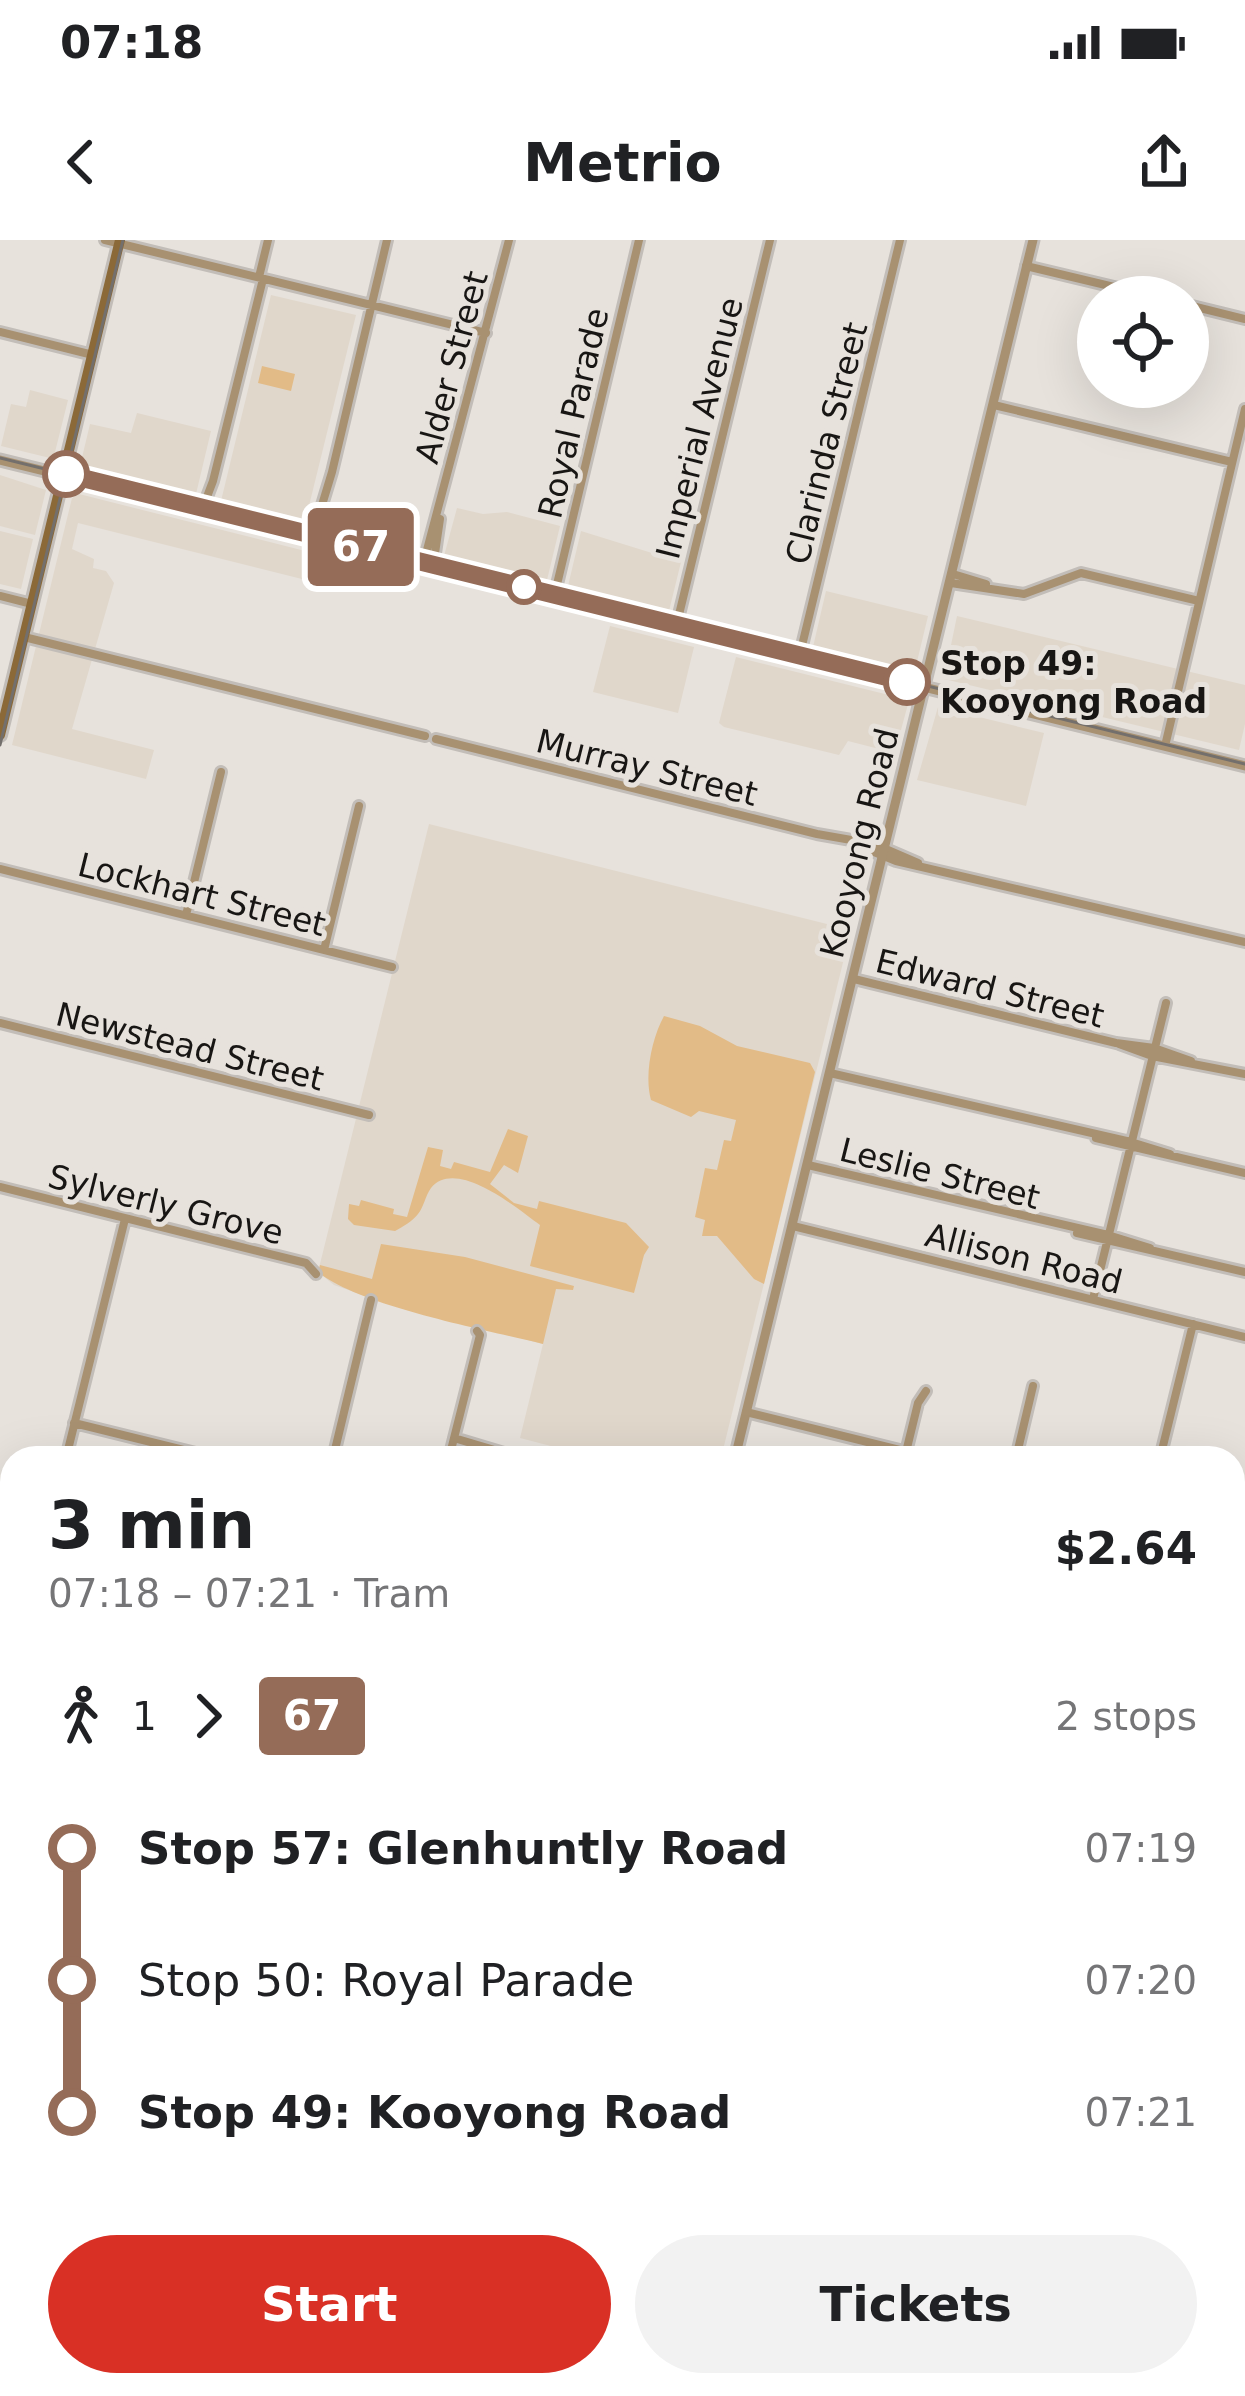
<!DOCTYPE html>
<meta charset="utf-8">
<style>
:root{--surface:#fff;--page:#f2f2f2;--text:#202124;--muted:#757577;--accent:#d93025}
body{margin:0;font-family:"DejaVu Sans",sans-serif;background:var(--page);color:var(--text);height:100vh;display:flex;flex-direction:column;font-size:45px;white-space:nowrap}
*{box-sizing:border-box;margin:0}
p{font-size:39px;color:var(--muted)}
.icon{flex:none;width:66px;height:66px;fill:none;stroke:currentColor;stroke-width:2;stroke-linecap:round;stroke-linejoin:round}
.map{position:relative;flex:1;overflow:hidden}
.panel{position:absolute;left:0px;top:1206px;width:1245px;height:951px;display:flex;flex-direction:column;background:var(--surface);border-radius:36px 36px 0 0;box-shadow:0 12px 48px #0002}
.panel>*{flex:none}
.badge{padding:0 24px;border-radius:9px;font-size:42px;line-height:78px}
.tools{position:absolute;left:1077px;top:36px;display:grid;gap:24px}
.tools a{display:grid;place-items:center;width:132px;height:132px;border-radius:50%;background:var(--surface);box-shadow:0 12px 48px #0002;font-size:60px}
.map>.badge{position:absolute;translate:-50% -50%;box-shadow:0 0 0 6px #fff}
.legs{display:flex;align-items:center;gap:18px;height:132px;padding:0 48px;font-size:39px}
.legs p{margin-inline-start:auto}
.headline{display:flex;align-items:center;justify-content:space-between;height:204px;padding:0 48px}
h1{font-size:66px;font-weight:600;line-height:90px}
.action{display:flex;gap:24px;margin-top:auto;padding:24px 48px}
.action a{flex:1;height:138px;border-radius:72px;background:var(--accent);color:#fff;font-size:48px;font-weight:600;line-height:138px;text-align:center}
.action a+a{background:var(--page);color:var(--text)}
ul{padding:0 48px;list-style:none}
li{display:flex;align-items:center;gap:42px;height:132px;font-size:45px}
li i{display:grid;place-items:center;width:18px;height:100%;margin:0 15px;background:currentColor}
li i::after{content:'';width:30px;height:30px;margin:-15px;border:9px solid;border-radius:50%;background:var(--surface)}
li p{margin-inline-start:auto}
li:first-child i{background:linear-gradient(#0000 50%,currentColor 0)}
li:last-child i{background:linear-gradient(currentColor 50%,#0000 0)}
.status{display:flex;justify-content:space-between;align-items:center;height:84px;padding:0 60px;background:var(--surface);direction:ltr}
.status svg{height:33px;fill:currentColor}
header{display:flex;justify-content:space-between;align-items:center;height:156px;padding:0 48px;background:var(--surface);font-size:54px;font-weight:600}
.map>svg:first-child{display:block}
.built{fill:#e0d7cb}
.green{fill:#e2bb87}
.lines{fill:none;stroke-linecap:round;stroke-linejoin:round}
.minor-casing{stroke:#c2bdb8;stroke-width:14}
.tertiary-casing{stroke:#c2bdb8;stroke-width:15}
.secondary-casing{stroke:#c2bdb8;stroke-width:16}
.minor{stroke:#a89171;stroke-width:8}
.tertiary{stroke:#a89171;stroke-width:9}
.secondary{stroke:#8b6938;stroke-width:10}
.tram{stroke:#736f6c;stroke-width:3}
.line-1-casing{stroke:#fff;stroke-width:27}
.line-1{stroke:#956c58;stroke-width:18}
.stop-1-dot{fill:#fff;stroke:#956c58;stroke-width:6}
.labels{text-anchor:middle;stroke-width:10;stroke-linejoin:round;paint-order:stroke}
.street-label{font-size:33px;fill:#181614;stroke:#e7e2dc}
.stop-label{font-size:33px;font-weight:bold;fill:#181614;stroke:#e7e2dc;text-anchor:start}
</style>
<div class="status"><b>07:18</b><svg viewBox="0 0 49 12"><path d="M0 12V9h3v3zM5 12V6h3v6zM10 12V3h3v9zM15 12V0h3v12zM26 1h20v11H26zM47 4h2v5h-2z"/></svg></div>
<header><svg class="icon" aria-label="back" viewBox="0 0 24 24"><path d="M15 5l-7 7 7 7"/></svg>Metrio<svg class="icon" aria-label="share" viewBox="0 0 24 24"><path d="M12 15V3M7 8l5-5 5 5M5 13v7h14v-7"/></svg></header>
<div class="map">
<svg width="1245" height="2156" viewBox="0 0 1245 2156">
<rect width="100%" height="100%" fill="#e7e2dc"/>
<path class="built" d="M 271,55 L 356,75 L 305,282 L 221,261 Z
M 30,150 L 68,160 L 54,216 L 50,218 L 1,206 L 11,164 L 26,167 Z
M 137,173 L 211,191 L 196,254 L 80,226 L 90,184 L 131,193 Z
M 0,235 L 46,250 L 35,295 L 0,286 Z
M 79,254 L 317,314 L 310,341 L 78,283 L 72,309 L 94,319 L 93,328 L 106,331 L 114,343 L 72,489 L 154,510 L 146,539 L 12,505 L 72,258 Z
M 457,268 L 483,274 L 507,272 L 560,286 L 547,340 L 444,316 Z
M 0,291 L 33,299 L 21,349 L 0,344 Z
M 581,291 L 681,322 L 669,371 L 568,346 Z
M 826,351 L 928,376 L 915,430 L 813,407 Z
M 957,376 L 1245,445 L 1245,484 L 1239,510 L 944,439 Z
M 610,386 L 694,407 L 678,473 L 593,452 Z
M 736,417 L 905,459 L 908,464 L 894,516 L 891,512 L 848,501 L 839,515 L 724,487 L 719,483 Z
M 938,467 L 1044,493 L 1026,566 L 917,540 Z
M 429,584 L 851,690 L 721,1218 L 597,1218 L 520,1198 L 543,1104 L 383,1062 L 334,1045 L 318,1032 Z
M 1245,1774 L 1245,1952 L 1233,1949 L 1233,1791 Z"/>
<path class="green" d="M 262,126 L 295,134 L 291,151 L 258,143 Z
M 664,776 L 700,786 L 737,806 L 810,823 L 815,832 L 764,1044 L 754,1039 L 717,996 L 702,996 L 705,980 L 695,977 L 705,928 L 717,930 L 724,900 L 731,901 L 736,880 L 699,871 L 691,877 L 651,860 C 644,835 652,798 664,776 Z
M 508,889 L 528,896 L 518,933 L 504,925 L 490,944 L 514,963 L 537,969 L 539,961 L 626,983 L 649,1007 L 644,1015 L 634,1053 L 530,1026 L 540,985 C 518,969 456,917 431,948 C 425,956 424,967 418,974 C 413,981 402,987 395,991 L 354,985 L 348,979 L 349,964 L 359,966 L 361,960 L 394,969 L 393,974 L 407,977 L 428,907 L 443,910 L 440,926 L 451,929 L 454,922 L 490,932 Z
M 381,1004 L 465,1017 L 574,1046 L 573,1050 L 556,1049 L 543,1104 C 487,1090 359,1066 318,1032 L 320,1025 L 372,1039 Z"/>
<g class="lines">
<defs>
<path id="minor" d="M 105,0 L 486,93
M 1026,26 L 1156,57
M 259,37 L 268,0
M 1188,65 L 1245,79
M 0,92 L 93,115
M 994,165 L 1232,222
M 202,270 L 213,241 L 263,39
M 312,298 L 332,232 L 387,0
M 423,325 L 509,0
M 433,327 L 440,279
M 953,334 L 986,344
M 951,343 L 1024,354 L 1081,333 L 1199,361
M 0,356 L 32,364
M 554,357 L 639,0
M 676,387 L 770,0
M 24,397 L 425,496
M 799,418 L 900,0
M 436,499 L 817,594 L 874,604 L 918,623
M 1165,506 L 1245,169
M 852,603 L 896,621 L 1245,702
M 0,629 L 392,727
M 186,675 L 221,532
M 324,710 L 359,566
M 854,739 L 1116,803 L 1154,808 L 1191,821
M 0,783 L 369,875
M 1119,804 L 1152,816 L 1245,834
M 830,833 L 1131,902 L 1170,914
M 1096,898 L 1245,933
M 808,925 L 1108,995 L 1150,1008
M 0,947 L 306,1023 L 316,1034
M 793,986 L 1245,1097
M 1077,993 L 1245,1032
M 1093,1059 L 1166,763
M 746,1172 L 932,1218
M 74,1183 L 216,1218
M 454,1198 L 521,1218
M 906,1212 L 918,1163 L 926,1151
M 66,1218 L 125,979
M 333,1218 L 371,1060
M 449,1218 L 480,1095 L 477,1091
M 1016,1218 L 1033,1146
M 1160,1218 L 1193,1084
M 1233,1291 L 1245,1294
M 1233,1393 L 1237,1377
M 0,1501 L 12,1504
M 1234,1653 L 1245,1610
M 1233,1772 L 1245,1743
M 0,1784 L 12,1787
M 0,1941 L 12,1944
M 0,1998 L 12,1948
M 1233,2041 L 1245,2044
M 118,2156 L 121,2145
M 689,2156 L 692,2145
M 869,2156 L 872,2145
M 1024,2156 L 1027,2145
M 1173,2156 L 1175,2145"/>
<path id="tertiary" d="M 0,220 L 1245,526
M 735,1218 L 1033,0
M 502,2156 L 505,2145"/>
<path id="secondary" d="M 0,495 L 120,0
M 0,1349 L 12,1352
M 1233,1653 L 1245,1656"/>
</defs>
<use href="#minor" class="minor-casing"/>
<use href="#tertiary" class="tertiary-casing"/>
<use href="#secondary" class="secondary-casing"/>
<use href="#minor" class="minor"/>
<use href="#tertiary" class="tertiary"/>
<use href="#secondary" class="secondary"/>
<path class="tram" d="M 0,218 L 1245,524
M 0,505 L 123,0"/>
</g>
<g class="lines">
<defs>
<path id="line-1" d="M 66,234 L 907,442"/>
</defs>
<use href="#line-1" class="line-1-casing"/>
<use href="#line-1" class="line-1"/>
</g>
<g class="stop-1-dot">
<circle cx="66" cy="234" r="21"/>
<circle cx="524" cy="347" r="15"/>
<circle cx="907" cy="442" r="21"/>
</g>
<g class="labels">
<g class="street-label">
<text transform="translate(451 127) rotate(-75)" y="12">Alder Street</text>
<text transform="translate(573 173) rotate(-77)" y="12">Royal Parade</text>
<text transform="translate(699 188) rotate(-76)" y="12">Imperial Avenue</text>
<text transform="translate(826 203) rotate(-76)" y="12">Clarinda Street</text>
<text transform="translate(647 527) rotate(14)" y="12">Murray Street</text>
<text transform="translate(859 603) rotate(-76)" y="12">Kooyong Road</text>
<text transform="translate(202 654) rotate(14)" y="12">Lockhart Street</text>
<text transform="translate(990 748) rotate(14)" y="12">Edward Street</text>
<text transform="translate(190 806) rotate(14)" y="12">Newstead Street</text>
<text transform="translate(940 933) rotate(14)" y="12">Leslie Street</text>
<text transform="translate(166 964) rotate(14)" y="12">Sylverly Grove</text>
<text transform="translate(1024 1018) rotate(14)" y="12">Allison Road</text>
</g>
<g class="stop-label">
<text x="940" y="435">Stop 49:<tspan x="940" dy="38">Kooyong Road</tspan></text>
</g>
</g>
</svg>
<div class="tools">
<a><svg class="icon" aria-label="locate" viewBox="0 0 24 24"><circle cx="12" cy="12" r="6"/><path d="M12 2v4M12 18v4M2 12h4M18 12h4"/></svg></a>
</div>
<b class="badge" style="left:361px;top:307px;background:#956c58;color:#fff">67</b>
<section class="panel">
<div class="headline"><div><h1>3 min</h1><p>07:18 – 07:21 · Tram</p></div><b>$2.64</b></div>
<div class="legs"><svg class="icon" aria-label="walk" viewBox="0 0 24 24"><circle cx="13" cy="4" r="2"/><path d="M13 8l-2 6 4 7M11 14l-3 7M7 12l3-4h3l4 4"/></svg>1<svg class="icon" aria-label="forward" viewBox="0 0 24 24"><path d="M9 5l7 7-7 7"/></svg><b class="badge" style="background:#956c58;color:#fff">67</b><p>2 stops</p></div>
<ul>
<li><i style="color:#956c58"></i><b>Stop 57: Glenhuntly Road</b><p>07:19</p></li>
<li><i style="color:#956c58"></i><span>Stop 50: Royal Parade</span><p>07:20</p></li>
<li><i style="color:#956c58"></i><b>Stop 49: Kooyong Road</b><p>07:21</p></li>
</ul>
<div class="action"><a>Start</a><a>Tickets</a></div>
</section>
</div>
